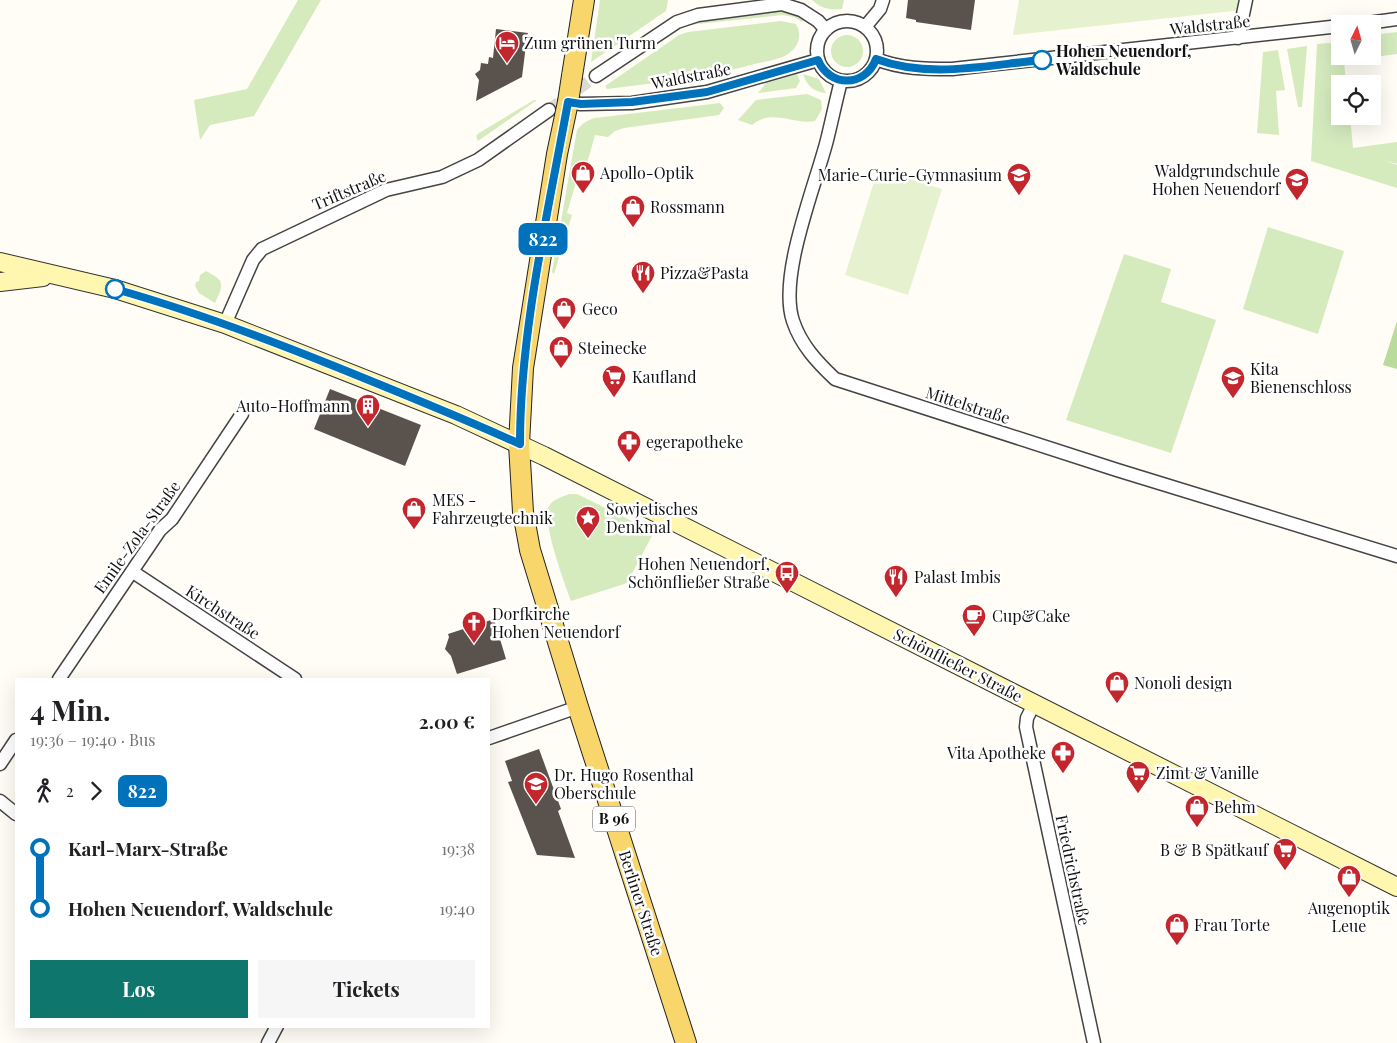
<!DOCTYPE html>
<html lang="de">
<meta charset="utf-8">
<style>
:root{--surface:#fff;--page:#f6f6f6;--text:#202124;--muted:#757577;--accent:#0f766e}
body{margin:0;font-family:"Playfair Display",serif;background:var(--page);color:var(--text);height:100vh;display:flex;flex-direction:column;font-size:19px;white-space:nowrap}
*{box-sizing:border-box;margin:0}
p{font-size:16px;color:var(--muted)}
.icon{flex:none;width:28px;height:28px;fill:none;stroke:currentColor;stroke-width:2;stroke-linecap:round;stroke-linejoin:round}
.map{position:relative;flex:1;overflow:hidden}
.side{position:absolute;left:15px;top:678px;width:475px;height:350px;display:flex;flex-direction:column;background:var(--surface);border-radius:0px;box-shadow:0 5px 20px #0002}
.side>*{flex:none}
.badge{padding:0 10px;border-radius:8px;font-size:18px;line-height:32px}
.needle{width:32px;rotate:5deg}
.fabs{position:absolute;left:1331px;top:15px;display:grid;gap:10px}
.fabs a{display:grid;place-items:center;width:50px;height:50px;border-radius:0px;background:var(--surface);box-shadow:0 5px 20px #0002;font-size:25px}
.map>.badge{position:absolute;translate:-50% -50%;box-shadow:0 0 0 2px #fff}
.legs{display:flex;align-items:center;gap:8px;height:55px;padding:0 15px;font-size:16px}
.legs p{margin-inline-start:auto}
.headline{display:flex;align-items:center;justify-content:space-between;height:85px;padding:0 15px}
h1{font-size:28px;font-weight:700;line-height:38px}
.action{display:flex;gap:10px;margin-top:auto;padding:10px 15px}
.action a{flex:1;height:58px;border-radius:0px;background:var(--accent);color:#fff;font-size:20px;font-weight:700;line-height:58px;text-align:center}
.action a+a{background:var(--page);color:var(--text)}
ul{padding:0 15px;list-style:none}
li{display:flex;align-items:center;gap:18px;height:60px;font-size:19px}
li i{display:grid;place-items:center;width:8px;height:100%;margin:0 6px;background:currentColor}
li i::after{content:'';width:12px;height:12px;margin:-6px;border:4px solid;border-radius:50%;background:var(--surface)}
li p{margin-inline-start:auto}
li:first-child i{background:linear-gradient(#0000 50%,currentColor 0)}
li:last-child i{background:linear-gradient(currentColor 50%,#0000 0)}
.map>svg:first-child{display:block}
.green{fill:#d5ebbd}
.forest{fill:#b9dc9c}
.pitch{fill:#e6f2cf}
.building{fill:#5a524d}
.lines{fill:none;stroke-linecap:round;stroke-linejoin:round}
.minor-tunnel{stroke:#dbdad3;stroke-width:12;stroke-dasharray:12 6;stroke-linecap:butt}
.minor-casing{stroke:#444;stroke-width:15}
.secondary-casing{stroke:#333;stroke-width:20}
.primary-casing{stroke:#222;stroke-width:22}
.minor{stroke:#fff;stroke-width:12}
.secondary{stroke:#fff6b0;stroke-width:18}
.primary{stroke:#f9d66b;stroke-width:20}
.primary-bridge-casing{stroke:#222;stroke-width:22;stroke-linecap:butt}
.primary-bridge{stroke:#f9d66b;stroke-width:20}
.line-1-casing{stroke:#fff;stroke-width:11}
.line-1{stroke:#0072bc;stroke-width:8}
.stop-1-dot{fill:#fff;stroke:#0072bc;stroke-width:2.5}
.labels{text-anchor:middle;stroke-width:5;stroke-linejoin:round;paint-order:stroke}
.shield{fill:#fff;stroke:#585858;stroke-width:1}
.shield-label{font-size:15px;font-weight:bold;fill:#111}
.street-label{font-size:16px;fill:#111;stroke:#fff}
.poi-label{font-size:16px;fill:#111;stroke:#fff;text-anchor:start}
.stop-label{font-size:16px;font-weight:bold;fill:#111;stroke:#fff;text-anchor:start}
</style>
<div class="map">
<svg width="1397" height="1043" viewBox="0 0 1397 1043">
<rect width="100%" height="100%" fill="#fffdf5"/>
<path class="green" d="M 298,0 L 321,0 L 254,116 L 210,125 L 200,140 L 194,100 L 247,89 Z
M 600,0 L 668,0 L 666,11 L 591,62 Z
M 812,0 L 844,0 L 842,9 C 829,10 822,9 812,0 Z
M 775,10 C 787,10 796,11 803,20 L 802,22 L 794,17 L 782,15 L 688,25 L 694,21 Z
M 781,21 L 796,24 C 802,35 799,47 788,54 C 777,61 764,61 751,65 C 704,78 655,83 607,89 L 605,86 L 679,35 L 688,32 Z
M 1397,32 L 1397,54 L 1344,61 L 1346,84 L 1340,84 L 1340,116 L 1350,116 L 1353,148 L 1397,142 L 1397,164 L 1383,160 L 1397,165 L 1397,188 L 1311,161 L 1317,44 L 1340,42 L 1340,56 L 1372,56 L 1373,35 Z
M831 51a16 16 0 1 1 32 0a16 16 0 1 1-32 0Z
M 1307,46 L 1302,107 L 1298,107 L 1287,49 Z
M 1278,50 L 1285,90 L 1276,91 L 1279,135 L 1257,133 L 1263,52 Z
M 797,74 L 800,81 L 796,88 L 758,93 L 766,83 Z
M 803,74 L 819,79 L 826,93 C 814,92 807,86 803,74 Z
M 807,94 L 821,100 L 822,109 L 815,121 C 793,125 772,108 752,125 L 738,120 L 756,100 Z
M 534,100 L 537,100 L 478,141 L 476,136 L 479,133 Z
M 720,103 L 724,108 L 719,115 L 624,128 L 615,131 L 608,137 L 595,135 L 585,171 L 580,169 L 567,213 L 572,215 L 554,274 L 552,272 L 577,130 C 582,124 587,120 595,118 Z
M 1268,227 L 1344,251 L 1318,334 L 1243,309 Z
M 1124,254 L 1171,269 L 1161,302 L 1216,320 L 1171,453 L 1066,420 Z
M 206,271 C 225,281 224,283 215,303 L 199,293 L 195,286 L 196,282 L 199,281 L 200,275 Z
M 569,494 L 577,494 L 654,532 L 627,583 L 571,601 C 565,584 541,521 549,506 C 552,500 562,497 569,494 Z"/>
<path class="forest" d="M 1397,321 L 1397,369 L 1383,365 Z"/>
<path class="pitch" d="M 1019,0 L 1244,0 L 1242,10 L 1013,35 Z
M 878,169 L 942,189 L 908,295 L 845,275 Z"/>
<path class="building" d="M 908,0 L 975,0 L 971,30 L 916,22 L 916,20 L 906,18 Z
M 496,29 L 528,33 L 527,36 L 534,40 L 526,45 L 522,77 L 476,101 L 479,80 L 475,74 L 480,70 L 481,63 L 488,64 L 489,57 L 493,58 Z
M 330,389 L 421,425 L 405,466 L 314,429 Z
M 494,619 L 506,659 L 457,674 L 451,656 L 445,649 L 449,637 L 448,634 Z
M 539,749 L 561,809 L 558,811 L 575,858 L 537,855 L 508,782 L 512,781 L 505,761 Z"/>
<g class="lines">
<path class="minor-tunnel" d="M 549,110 L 596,76"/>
<defs>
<path id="minor" d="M817 51a30 30 0 1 1 60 0a30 30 0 1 1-60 0Z
M 1361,24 L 1397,19
M 865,27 L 880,9 L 883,0
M 1238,38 L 1246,0
M 876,59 C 901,69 925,69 952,69 L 1340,26
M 596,76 L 677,22 L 698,15 L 782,4 L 801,10 L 818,21 L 826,30
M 841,81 C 836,100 832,120 827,140 C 815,187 778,276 793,321 C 801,345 817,362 835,379 L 1117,470 L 1397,556
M 568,102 L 581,104 L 632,103 L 707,92 L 818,60
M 225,324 L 253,260 L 262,249 L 386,190 L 442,177 L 478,160 L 549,110
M 133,572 L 295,679
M 59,679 L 160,530 L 172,519 L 242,414
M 1034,704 L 1027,718 L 1026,727 L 1094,1043
M 489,738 L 578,707
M 0,764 L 16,740
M 0,801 L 16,814
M 268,1043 L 277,1026"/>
<path id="secondary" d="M 0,262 L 115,289 L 225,324 L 456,415 L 544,456 L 1397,887
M 0,282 L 43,277"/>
<path id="primary" d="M 572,76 L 584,0
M 568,102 L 557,154 L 523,368 L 519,444 L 523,512 L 530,550 L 578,707 L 686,1043"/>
</defs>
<use href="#minor" class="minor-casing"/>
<use href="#secondary" class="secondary-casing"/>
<use href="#primary" class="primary-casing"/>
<use href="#minor" class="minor"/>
<use href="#secondary" class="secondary"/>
<use href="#primary" class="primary"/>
<defs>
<path id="primary-bridge" d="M 568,102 L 572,76"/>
</defs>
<use href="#primary-bridge" class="primary-bridge-casing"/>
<use href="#primary-bridge" class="primary-bridge"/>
</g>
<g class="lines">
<defs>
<path id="line-1" d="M 115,289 C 190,310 262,337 334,366 C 396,391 458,416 520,444 C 520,331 548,213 568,102 L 581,104 L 632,102 L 707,92 L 818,60 C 829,87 865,88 876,59 C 929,79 987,65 1042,60"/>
</defs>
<use href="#line-1" class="line-1-casing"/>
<use href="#line-1" class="line-1"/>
</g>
<defs>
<symbol id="hotel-pin" viewBox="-11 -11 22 30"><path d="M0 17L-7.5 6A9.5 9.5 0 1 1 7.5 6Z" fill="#c4262e" stroke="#fff"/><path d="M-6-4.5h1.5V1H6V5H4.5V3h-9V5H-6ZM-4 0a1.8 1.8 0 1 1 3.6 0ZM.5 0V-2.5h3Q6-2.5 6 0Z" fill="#fff"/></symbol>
<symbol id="shop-pin" viewBox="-11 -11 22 30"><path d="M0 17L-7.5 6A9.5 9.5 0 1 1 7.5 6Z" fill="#c4262e" stroke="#fff"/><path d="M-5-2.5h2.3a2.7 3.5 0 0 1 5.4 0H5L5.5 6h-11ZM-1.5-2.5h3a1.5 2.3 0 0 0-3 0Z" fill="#fff"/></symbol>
<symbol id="school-pin" viewBox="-11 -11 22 30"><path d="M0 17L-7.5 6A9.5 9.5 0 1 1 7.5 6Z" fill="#c4262e" stroke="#fff"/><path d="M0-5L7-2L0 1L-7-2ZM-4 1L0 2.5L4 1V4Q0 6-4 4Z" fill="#fff"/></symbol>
<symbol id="restaurant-pin" viewBox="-11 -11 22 30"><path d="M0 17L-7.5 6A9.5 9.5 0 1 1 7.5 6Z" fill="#c4262e" stroke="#fff"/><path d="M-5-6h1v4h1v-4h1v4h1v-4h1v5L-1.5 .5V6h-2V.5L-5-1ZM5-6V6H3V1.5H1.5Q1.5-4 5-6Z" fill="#fff"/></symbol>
<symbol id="supermarket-pin" viewBox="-11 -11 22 30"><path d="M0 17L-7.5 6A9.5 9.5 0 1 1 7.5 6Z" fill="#c4262e" stroke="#fff"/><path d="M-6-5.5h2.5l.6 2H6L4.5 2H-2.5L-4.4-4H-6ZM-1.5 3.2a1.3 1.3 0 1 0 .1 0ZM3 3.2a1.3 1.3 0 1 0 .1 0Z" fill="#fff"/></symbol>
<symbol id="building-pin" viewBox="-11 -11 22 30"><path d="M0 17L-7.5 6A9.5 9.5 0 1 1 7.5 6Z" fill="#c4262e" stroke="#fff"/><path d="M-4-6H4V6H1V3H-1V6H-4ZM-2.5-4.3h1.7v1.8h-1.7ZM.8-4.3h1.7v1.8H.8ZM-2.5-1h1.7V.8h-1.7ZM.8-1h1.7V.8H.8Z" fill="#fff"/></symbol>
<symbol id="pharmacy-pin" viewBox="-11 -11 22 30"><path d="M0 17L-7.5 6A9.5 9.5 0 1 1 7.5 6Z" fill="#c4262e" stroke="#fff"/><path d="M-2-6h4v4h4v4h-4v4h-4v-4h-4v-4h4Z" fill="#fff"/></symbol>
<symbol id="sight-pin" viewBox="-11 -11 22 30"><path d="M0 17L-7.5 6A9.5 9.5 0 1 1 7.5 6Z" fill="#c4262e" stroke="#fff"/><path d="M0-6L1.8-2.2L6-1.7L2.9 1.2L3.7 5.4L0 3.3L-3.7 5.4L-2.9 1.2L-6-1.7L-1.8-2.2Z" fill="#fff"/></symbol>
<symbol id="bus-pin" viewBox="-11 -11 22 30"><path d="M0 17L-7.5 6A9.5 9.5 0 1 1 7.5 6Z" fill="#c4262e" stroke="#fff"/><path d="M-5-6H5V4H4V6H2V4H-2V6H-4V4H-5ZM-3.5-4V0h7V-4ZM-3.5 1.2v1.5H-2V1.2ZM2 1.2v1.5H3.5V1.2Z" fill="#fff"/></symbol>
<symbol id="cafe-pin" viewBox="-11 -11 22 30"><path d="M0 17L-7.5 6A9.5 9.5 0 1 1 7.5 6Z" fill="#c4262e" stroke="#fff"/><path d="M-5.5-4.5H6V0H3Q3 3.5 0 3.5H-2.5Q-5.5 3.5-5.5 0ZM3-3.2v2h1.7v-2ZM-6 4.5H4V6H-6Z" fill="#fff"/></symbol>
<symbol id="church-pin" viewBox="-11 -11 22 30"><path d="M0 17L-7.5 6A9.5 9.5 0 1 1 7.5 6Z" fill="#c4262e" stroke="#fff"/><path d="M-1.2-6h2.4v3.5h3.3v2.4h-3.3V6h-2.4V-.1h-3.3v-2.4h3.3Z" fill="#fff"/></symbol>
</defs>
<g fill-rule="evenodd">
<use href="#hotel-pin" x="493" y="29" width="28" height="38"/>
<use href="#shop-pin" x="569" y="159" width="28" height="38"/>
<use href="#school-pin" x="1005" y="161" width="28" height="38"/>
<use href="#school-pin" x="1283" y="166" width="28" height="38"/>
<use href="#shop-pin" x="619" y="193" width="28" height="38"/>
<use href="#restaurant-pin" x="629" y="259" width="28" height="38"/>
<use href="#shop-pin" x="550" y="295" width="28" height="38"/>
<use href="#shop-pin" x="547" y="334" width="28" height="38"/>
<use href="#supermarket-pin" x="600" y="363" width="28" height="38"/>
<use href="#school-pin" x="1219" y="364" width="28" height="38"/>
<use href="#building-pin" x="354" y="392" width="28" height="38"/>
<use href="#pharmacy-pin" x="615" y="428" width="28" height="38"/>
<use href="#shop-pin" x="400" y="495" width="28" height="38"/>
<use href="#sight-pin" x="574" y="504" width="28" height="38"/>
<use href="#bus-pin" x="773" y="559" width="28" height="38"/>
<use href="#restaurant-pin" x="882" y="563" width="28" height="38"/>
<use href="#cafe-pin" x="960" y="602" width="28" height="38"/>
<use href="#church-pin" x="460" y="609" width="28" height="38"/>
<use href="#shop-pin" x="1103" y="669" width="28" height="38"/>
<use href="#pharmacy-pin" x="1049" y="739" width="28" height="38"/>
<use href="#supermarket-pin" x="1124" y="759" width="28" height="38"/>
<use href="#school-pin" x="522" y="770" width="28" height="38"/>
<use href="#shop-pin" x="1183" y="793" width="28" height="38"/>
<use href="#supermarket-pin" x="1271" y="836" width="28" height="38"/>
<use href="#shop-pin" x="1335" y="863" width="28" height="38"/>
<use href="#shop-pin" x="1163" y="911" width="28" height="38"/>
</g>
<g class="stop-1-dot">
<circle cx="1042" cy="60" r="9"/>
<circle cx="115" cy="289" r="9"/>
</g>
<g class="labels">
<rect class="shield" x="593" y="806.5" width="42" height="25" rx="4"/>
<g class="shield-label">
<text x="614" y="824">B 96</text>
</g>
<g class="street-label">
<text transform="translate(1210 25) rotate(-6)" y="6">Waldstraße</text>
<text transform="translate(691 76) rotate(-11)" y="6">Waldstraße</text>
<text transform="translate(349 190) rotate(-23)" y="6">Triftstraße</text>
<text transform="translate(968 405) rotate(18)" y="6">Mittelstraße</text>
<text transform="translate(137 537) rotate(-54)" y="6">Emile-Zola-Straße</text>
<text transform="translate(223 612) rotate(33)" y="6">Kirchstraße</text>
<text transform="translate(958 665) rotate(27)" y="6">Schönfließer Straße</text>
<text transform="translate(1073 870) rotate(78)" y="6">Friedrichstraße</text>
<text transform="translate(641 903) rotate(72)" y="6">Berliner Straße</text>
</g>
<g class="poi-label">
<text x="524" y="49">Zum grünen Turm</text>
<text x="1280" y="177" text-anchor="end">Waldgrundschule<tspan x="1280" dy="18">Hohen Neuendorf</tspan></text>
<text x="600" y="179">Apollo-Optik</text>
<text x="1002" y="181" text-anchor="end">Marie-Curie-Gymnasium</text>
<text x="650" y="213">Rossmann</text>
<text x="660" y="279">Pizza&amp;Pasta</text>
<text x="582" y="315">Geco</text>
<text x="578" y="354">Steinecke</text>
<text x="1250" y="375">Kita<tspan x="1250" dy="18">Bienenschloss</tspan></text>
<text x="632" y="383">Kaufland</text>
<text x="350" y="412" text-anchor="end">Auto-Hoffmann</text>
<text x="646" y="448">egerapotheke</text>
<text x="432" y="506">MES -<tspan x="432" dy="18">Fahrzeugtechnik</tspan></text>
<text x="606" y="515">Sowjetisches<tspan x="606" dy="18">Denkmal</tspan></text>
<text x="770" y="570" text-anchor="end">Hohen Neuendorf,<tspan x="770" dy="18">Schönfließer Straße</tspan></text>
<text x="914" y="583">Palast Imbis</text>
<text x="492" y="620">Dorfkirche<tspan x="492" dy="18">Hohen Neuendorf</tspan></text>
<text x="992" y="622">Cup&amp;Cake</text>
<text x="1134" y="689">Nonoli design</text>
<text x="1046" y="759" text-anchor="end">Vita Apotheke</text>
<text x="1156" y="779">Zimt &amp; Vanille</text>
<text x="554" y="781">Dr. Hugo Rosenthal<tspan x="554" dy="18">Oberschule</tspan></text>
<text x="1214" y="813">Behm</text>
<text x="1268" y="856" text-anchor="end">B &amp; B Spätkauf</text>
<text x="1349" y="914" text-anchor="middle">Augenoptik<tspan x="1349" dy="18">Leue</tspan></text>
<text x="1194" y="931">Frau Torte</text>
</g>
<g class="stop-label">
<text x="1056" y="57">Hohen Neuendorf,<tspan x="1056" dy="18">Waldschule</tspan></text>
</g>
</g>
</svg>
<div class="fabs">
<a><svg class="needle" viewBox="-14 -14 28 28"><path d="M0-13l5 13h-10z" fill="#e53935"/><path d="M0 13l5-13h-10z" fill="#757577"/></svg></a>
<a><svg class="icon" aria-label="locate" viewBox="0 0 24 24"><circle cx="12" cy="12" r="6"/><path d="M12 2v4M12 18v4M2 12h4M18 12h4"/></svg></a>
</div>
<b class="badge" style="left:543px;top:239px;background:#0072bc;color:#fff">822</b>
<section class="side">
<div class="headline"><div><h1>4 Min.</h1><p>19:36 – 19:40 · Bus</p></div><b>2.00 €</b></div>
<div class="legs"><svg class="icon" aria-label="walk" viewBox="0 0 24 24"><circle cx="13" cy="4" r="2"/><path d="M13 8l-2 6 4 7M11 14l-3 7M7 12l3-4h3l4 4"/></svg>2<svg class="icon" aria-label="forward" viewBox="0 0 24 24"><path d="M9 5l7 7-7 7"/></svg><b class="badge" style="background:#0072bc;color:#fff">822</b></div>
<ul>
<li><i style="color:#0072bc"></i><b>Karl-Marx-Straße</b><p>19:38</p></li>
<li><i style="color:#0072bc"></i><b>Hohen Neuendorf, Waldschule</b><p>19:40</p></li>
</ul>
<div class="action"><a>Los</a><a>Tickets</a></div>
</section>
</div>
